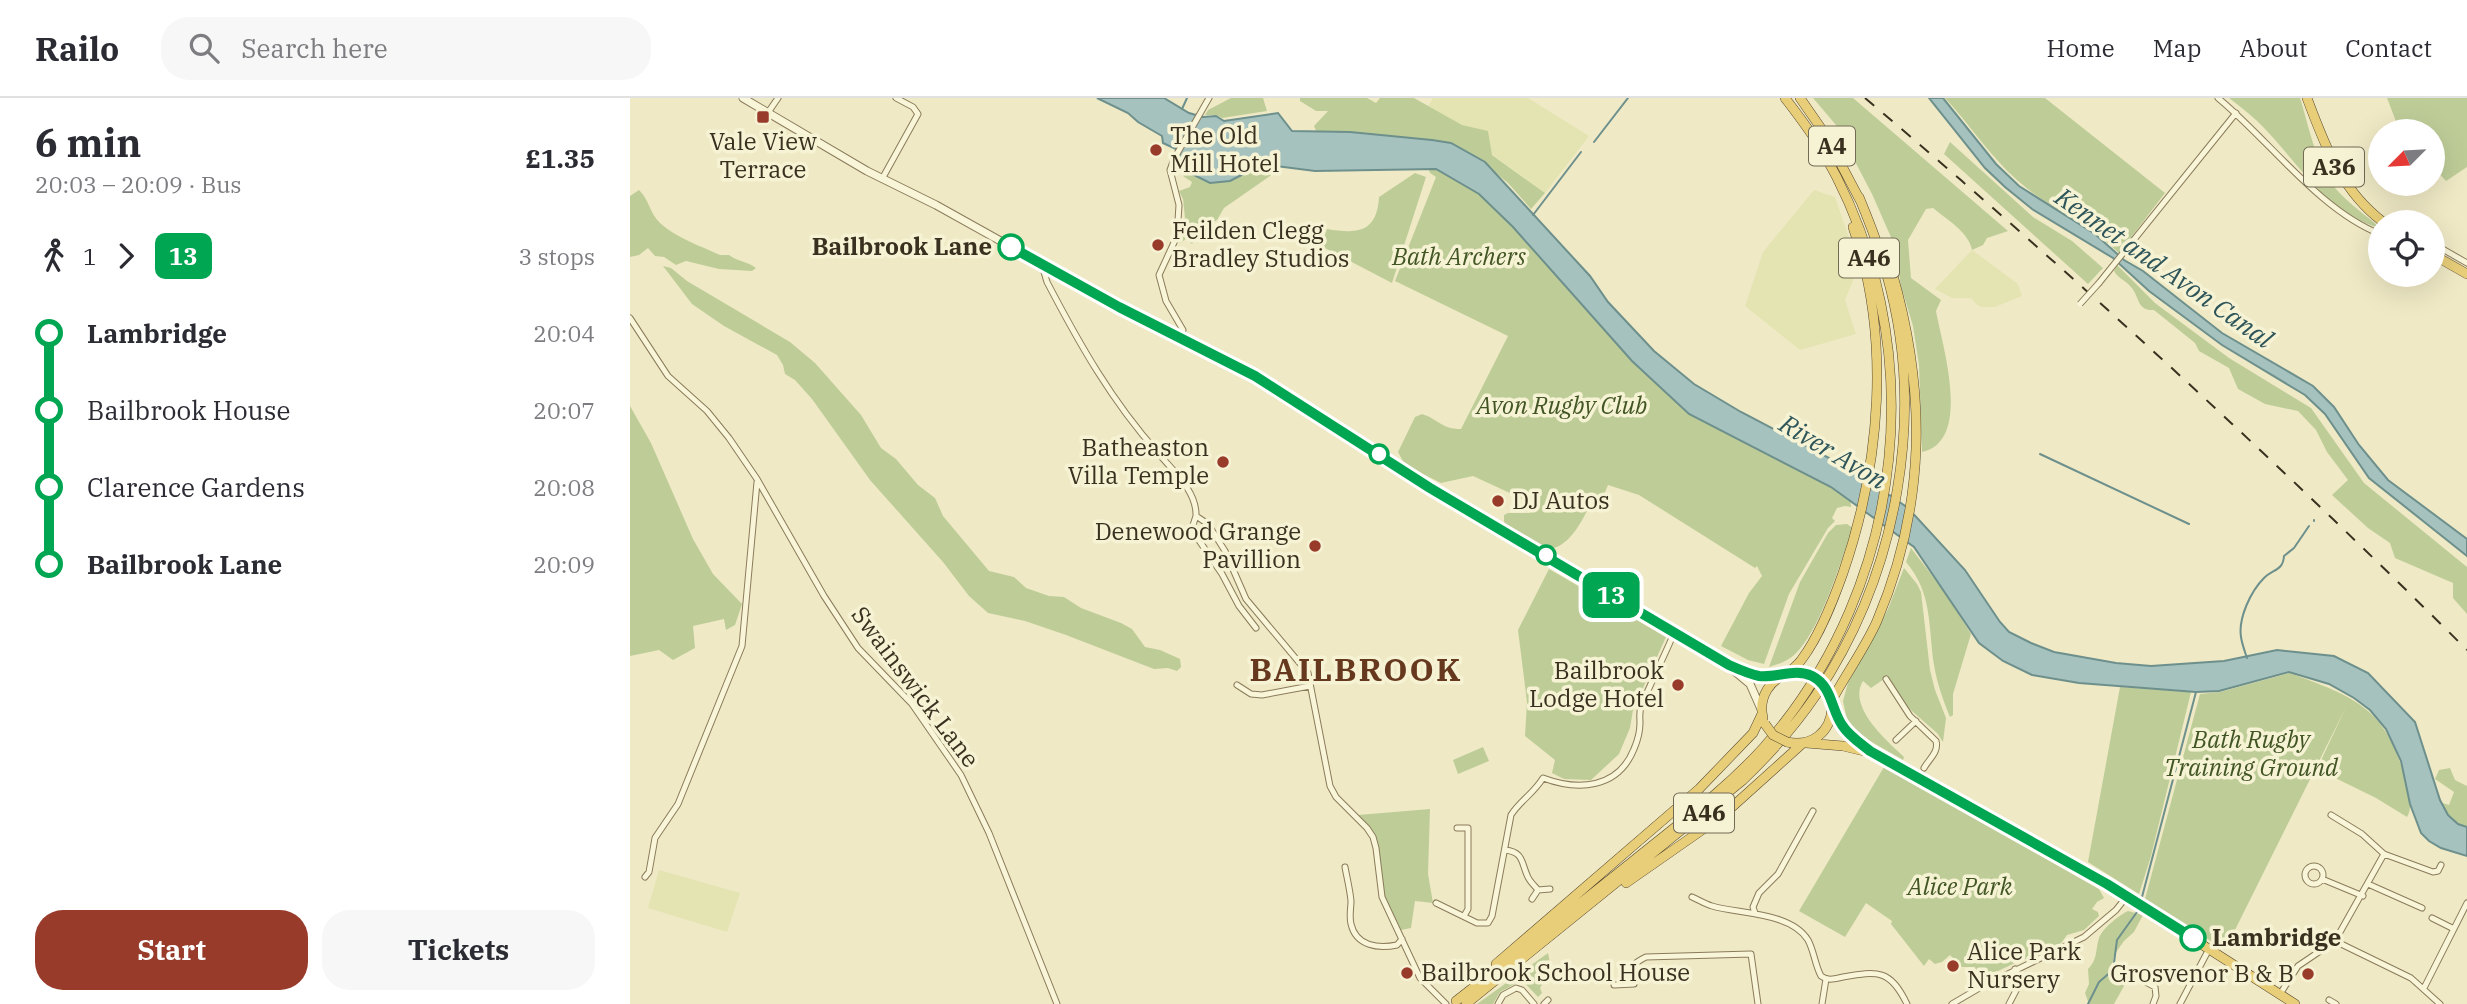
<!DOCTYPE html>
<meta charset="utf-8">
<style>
:root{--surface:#fff;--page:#f7f7f7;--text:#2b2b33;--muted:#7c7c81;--line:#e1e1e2;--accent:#993b2a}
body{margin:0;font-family:"IBM Plex Serif",serif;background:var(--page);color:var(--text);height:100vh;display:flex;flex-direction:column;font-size:26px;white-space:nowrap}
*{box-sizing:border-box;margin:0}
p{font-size:23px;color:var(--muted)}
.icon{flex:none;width:38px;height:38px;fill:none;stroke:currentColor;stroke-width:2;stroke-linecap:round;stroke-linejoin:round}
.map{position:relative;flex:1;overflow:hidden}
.panel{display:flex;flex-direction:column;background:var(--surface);width:630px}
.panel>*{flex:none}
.badge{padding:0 14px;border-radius:10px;font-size:24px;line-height:46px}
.needle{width:46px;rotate:246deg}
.fabs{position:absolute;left:1738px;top:21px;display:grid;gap:14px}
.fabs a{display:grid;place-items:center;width:77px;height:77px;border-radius:50%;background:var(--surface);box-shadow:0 7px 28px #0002;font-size:35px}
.map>.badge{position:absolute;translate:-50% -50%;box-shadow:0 0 0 4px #fff}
.legs{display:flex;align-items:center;gap:10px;height:77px;padding:0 35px;font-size:23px}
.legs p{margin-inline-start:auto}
.summary{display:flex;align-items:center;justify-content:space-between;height:119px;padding:0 35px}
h1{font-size:38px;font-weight:800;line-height:52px}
.cta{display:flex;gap:14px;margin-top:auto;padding:14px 35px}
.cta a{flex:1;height:80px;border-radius:28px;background:var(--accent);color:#fff;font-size:28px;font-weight:800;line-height:80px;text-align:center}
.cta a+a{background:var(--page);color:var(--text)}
ul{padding:0 35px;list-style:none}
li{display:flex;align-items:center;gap:24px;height:77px;font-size:26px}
li i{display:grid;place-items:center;width:10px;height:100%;margin:0 9px;background:currentColor}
li i::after{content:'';width:18px;height:18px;margin:-9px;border:5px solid;border-radius:50%;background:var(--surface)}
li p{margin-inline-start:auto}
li:first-child i{background:linear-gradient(#0000 50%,currentColor 0)}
li:last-child i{background:linear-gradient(currentColor 50%,#0000 0)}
header{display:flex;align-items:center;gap:42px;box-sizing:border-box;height:98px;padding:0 35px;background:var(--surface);border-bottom:2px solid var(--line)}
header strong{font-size:33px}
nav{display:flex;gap:38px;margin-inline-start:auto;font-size:24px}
.search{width:490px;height:63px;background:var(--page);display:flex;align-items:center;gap:18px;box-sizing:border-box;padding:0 24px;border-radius:28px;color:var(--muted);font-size:26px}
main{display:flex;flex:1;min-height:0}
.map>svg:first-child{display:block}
.farmland{fill:#e4e4b2}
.green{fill:#becd98}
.water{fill:#a6c2be;stroke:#6d908d;stroke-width:2}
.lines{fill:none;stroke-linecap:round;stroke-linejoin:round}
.stream{stroke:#6d908d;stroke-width:2}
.minor-casing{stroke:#8a7b5b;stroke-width:7}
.tertiary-casing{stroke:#8a7b5b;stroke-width:9}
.trunk-casing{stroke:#57482f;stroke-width:10}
.minor{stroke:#f9f5d8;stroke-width:5}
.tertiary{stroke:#f9f5d8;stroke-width:7}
.trunk{stroke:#e8ce79;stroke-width:9}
.rail{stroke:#3a301f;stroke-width:2;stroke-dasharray:12 12;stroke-linecap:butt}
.minor-bridge-casing{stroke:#8a7b5b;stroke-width:7;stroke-linecap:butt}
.trunk-bridge-casing{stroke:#57482f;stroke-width:10;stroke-linecap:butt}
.minor-bridge{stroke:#f9f5d8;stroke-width:5}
.trunk-bridge{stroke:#e8ce79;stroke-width:9}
.line-1-casing{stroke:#fff;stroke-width:16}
.line-1{stroke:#00a651;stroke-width:10}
.poi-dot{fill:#993b2a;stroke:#f6f2d4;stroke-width:2.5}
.stop-1-dot{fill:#fff;stroke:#00a651;stroke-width:3.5}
.labels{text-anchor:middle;stroke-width:7;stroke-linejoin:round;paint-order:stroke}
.shield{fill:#f6f2d4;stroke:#726a55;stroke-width:2}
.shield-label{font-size:23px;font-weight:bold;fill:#3a301f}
.poi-label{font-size:24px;fill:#3a301f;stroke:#f6f2d4;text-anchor:start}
.stop-label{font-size:24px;font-weight:bold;fill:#3a301f;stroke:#f6f2d4;text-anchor:end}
.park-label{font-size:24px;font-style:italic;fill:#425625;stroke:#f6f2d4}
.street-label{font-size:24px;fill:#3a301f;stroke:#f6f2d4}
.water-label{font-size:26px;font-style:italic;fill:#2e5559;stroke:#f6f2d4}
.district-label{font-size:32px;font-weight:bold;letter-spacing:2px;fill:#66391e;stroke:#f6f2d4}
</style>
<header>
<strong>Railo</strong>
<div class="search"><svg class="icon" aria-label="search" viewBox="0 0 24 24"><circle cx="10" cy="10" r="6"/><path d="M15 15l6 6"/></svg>Search here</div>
<nav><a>Home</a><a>Map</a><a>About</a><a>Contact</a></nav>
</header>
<main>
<section class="panel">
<div class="summary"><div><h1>6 min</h1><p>20:03 – 20:09 · Bus</p></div><b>£1.35</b></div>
<div class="legs"><svg class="icon" aria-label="walk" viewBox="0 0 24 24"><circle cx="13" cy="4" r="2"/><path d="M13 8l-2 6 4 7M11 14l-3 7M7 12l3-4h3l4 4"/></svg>1<svg class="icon" aria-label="forward" viewBox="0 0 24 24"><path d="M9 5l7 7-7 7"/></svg><b class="badge" style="background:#00a651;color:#fff">13</b><p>3 stops</p></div>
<ul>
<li><i style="color:#00a651"></i><b>Lambridge</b><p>20:04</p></li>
<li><i style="color:#00a651"></i><span>Bailbrook House</span><p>20:07</p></li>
<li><i style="color:#00a651"></i><span>Clarence Gardens</span><p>20:08</p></li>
<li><i style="color:#00a651"></i><b>Bailbrook Lane</b><p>20:09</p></li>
</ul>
<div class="cta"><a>Start</a><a>Tickets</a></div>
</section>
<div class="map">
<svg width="1837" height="906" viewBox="0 0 1837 906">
<rect width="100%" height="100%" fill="#efe9c5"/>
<path class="farmland" d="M 803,0 L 898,0 L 959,38 L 915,95 L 862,56 L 795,14 Z
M 1184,92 L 1205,99 L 1223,152 L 1227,173 L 1215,202 L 1226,236 L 1170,252 L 1115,208 L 1133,154 Z
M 1342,152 L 1388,186 L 1392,198 L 1365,209 L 1352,209 L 1347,207 L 1341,200 L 1322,200 L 1305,191 Z
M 29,772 L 110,795 L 97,834 L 18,810 Z"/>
<path class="green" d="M 601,0 L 633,0 L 637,13 L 592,20 L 586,17 L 575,17 L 578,12 Z
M 670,0 L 737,0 L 746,5 L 750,0 L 784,0 L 832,27 L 858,33 L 862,57 L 915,95 L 901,111 L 878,85 L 856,67 L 688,37 L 684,28 L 698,13 L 686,13 L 670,3 Z
M 1183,0 L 1223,0 L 1378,133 L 1357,140 L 1353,147 L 1342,152 C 1339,134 1316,121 1303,110 L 1296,111 L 1278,142 L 1281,180 L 1311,202 L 1306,213 C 1312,247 1343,343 1292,354 L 1289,267 L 1283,228 L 1271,188 L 1264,146 L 1242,96 L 1206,27 Z
M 1315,0 L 1415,0 L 1535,95 L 1489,155 C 1459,126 1418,110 1387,82 C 1360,58 1340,27 1315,0 Z
M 1599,0 L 1670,0 C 1679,29 1686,67 1706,91 C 1719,106 1736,117 1750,130 C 1699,116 1670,68 1636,32 C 1625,20 1612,10 1599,0 Z
M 1757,0 L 1837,0 L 1837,69 L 1816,83 L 1803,69 L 1802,33 L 1773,33 L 1767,26 Z
M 1320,44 L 1403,119 L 1442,143 L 1473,170 L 1458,186 L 1314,56 Z
M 627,62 L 647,68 L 640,78 L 594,110 L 587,122 L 572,133 L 562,146 L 556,141 L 550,145 L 547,144 L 549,125 L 555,120 L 553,101 L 549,93 L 560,89 L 562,84 L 553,78 L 555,73 L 563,75 Z
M 796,64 L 857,97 L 979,234 L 1220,393 L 1221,409 L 1215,408 L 1207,410 L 1202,420 L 1205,423 L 1198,430 L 1159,496 L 1134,566 L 1118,562 L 1091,548 L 1119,495 L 1132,478 L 1127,468 L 1125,470 L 1009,397 L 978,387 L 968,411 L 960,407 C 951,425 935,458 910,449 C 905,447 900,443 895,441 C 887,436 880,432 874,424 L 874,417 L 878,415 L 900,415 L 901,408 L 895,402 L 843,378 L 811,385 L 775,367 L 768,354 L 785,319 L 792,316 C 810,322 811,331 831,331 L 878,238 L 765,183 L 806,79 L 800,75 Z
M 785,75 L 796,79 L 762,185 L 691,148 L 697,131 C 727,136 747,135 749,99 Z
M 9,92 C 19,101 20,116 30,125 C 46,140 71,148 90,157 L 99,157 C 108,164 117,163 126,170 L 122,173 L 89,171 L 56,163 L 46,167 L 34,159 L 25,158 L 18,150 L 9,157 L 0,159 L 0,98 Z
M 1487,167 L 1525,205 L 1599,260 L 1681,310 L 1734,385 L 1837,469 L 1837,516 L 1823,500 L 1823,485 L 1765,460 L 1760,445 L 1738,430 L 1702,397 L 1718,382 L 1697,354 L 1686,332 L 1668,313 L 1635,306 L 1608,291 L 1599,270 L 1569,253 L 1565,245 L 1524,212 C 1506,213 1510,198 1500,188 C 1496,183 1490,181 1486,176 L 1484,173 Z
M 33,168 L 41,170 L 57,183 L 160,244 L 185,265 L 231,317 L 251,350 L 266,361 L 288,387 L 305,400 L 313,418 L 359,473 L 384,479 L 396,490 L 419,498 L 434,499 L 451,510 L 491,525 L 502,531 L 515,549 L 530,552 L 550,561 L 551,569 L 547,573 L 538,570 L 524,571 L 436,537 L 395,523 L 358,515 L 339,498 L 313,464 L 240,382 L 182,301 L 165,282 L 155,276 L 153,267 L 147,257 L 94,228 L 62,206 Z
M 0,308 L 21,345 L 63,441 L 83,476 L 112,506 L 105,527 L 96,532 L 94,521 L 63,528 L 65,550 L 43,562 L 29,552 L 0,558 Z
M 1217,426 L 1223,430 C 1210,464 1190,535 1163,558 C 1157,563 1147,567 1139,569 L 1170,484 L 1198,435 L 1206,427 Z
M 1281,450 L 1316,496 L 1341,536 L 1323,596 L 1323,617 L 1320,619 C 1313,602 1307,585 1304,567 C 1298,528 1303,496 1276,464 Z
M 1274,470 L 1287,486 L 1291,494 L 1300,572 L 1305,592 L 1316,620 L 1313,644 L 1307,635 L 1274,606 L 1257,579 L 1241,590 L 1233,583 C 1217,609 1257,643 1274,659 L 1273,662 L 1233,639 L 1222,630 L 1217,622 L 1213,603 L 1218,585 L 1258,511 Z
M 919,471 L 1036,539 L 1003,612 L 1000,630 L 989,656 L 961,682 L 934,681 L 922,675 L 925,662 L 895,638 L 897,604 L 888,532 Z
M 1660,575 C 1721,598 1755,608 1774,677 C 1778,691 1784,707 1777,719 L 1746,700 L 1687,671 L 1716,609 L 1595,852 L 1515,801 L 1570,596 L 1590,594 Z
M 1490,589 L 1561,594 L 1521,758 L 1509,796 L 1458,764 Z
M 853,649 L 859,663 L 828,676 L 823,662 Z
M 1254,669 L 1469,791 L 1474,800 L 1467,804 L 1462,811 L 1468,814 L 1469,818 L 1454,832 L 1437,837 L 1429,848 L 1387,864 L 1349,882 L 1345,869 L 1332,869 L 1320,857 L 1312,864 L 1305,866 L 1299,861 L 1294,868 L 1261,826 L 1262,823 L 1236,805 L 1215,839 L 1169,813 Z
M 1820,670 L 1825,682 L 1837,688 L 1837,729 L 1822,723 L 1809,704 L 1819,707 L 1824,694 L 1805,681 L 1809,672 Z
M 800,711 L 798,776 L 803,805 L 785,803 L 781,830 L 771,832 L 755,799 L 747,745 L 728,717 Z
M 1498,813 L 1513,817 L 1504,834 L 1494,843 L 1484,857 L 1481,874 L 1483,876 L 1486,872 L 1499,879 L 1484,906 L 1459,906 L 1455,895 L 1459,886 L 1458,871 C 1468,861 1465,853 1469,840 C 1472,831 1489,817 1498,813 Z
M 918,855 L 921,870 L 910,890 L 912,895 L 908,899 L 892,882 L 870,894 L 863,906 L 847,906 Z"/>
<path class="water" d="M 467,0 L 534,0 L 559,15 L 573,19 L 586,18 L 594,23 L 648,15 L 662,33 L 720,34 L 802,42 L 821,45 L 855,64 L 960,178 L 978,204 L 1024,253 L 1064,286 L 1111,314 L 1228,375 L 1278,410 L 1335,472 L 1370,524 L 1379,534 L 1401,545 L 1424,554 L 1486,565 L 1521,568 L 1594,563 L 1647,552 L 1704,558 L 1738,575 L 1785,624 L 1810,702 L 1818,717 L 1828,726 L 1837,729 L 1837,758 L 1811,750 L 1799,743 L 1791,735 L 1780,706 L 1771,663 L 1756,631 L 1740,612 L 1724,600 L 1699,586 L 1659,574 L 1589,593 L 1566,594 L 1449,585 L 1402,577 L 1373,563 L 1349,545 L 1284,449 L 1201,389 L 1059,316 L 1002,263 L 883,129 L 849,96 L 806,71 L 685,73 L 638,67 L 629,68 L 600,83 L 580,85 L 558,74 L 553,61 L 547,61 L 550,56 L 546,51 L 533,45 L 532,38 L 508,24 L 498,15 Z
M 1299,0 L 1313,0 L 1366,66 L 1389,88 L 1465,136 L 1494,162 L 1513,173 L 1592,235 L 1683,288 L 1704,309 L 1729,347 L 1758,382 L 1837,441 L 1837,458 L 1739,380 L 1695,316 L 1675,297 L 1592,247 L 1519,193 L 1483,160 L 1402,111 L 1375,89 L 1355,70 Z"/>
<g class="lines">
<path class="stream" d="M 552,11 L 557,0
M 964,44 L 998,0
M 903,117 L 951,54
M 1410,356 L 1559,426
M 1684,423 L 1684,422
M 1617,560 C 1615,554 1612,546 1611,539 C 1608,520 1621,493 1634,480 C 1643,471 1653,473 1654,458 L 1664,450 L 1679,428
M 1512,799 L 1566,594
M 1458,906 L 1469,884 L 1483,872 L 1487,842 L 1507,814"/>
<defs>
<path id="minor" d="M 1588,0 C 1639,42 1689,112 1750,136
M 137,16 L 148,0
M 252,81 L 288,16 L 283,9 L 266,0
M 1802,145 L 1837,165
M 417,168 L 414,174 L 417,184 C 450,247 481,302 528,355 C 543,373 567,393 566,418 L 578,426 L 595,453 L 616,501 L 678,575 L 700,688 L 706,699 L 737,730 L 743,739 L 746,750 L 752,799 L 790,880 L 816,906
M 1469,185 L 1606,15
M 0,220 L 38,278 L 77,313 L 99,340 L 127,381 L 194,498 L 228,550 L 282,606 L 331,677 L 359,735 L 427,906
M 550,240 L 553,232 L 536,203 L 529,177 L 547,138 L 549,107 L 540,72 L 544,61 L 579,0
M 566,418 L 563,427 L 566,438 L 592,476 L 609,508 L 626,530
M 1256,581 L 1280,618 L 1306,643 C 1309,654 1299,661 1294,670
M 607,587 L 621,596 L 632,597 L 680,588
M 1266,642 L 1286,623
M 1701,717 L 1732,736 L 1754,756 L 1803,774 L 1808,773 L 1811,767
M 827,730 L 838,730 L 838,811 L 834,818
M 875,752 C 893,754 891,763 897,777 C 899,783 904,787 908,792 L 902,801
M1675 777a9 9 0 1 1 18 0a9 9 0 1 1-18 0Z
M 715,769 C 717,780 720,792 721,803 C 721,810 719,818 721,826 C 726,848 748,851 767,847 L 772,841
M 15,779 L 19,774 L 25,740 L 48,706 L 112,548 L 127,384
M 1692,781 L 1733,798
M 1738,786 L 1792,810
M 908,792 L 920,791
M 1062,799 C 1069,802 1075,806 1082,808 C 1109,816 1161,814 1178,842 C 1184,853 1185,867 1191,878 C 1198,883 1204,881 1213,879 C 1248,873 1260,871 1277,906
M 806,805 L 847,825 L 858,825 L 862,818 L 881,717 C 890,703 904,695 913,680 C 948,693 988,691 1004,651 C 1007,644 1010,633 1010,625 C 1010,619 1009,615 1011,609 C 1020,586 1034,559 1044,535
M 1125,815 L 1123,809 L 1129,795 L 1148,776 L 1183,713
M 1802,820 L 1824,831
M 1705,843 L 1781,880 L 1810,906
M 1508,880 L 1525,889 L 1526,898 L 1523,906
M 994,886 C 997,872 1003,865 1016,859 L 1121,856 L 1128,906
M 984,887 L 1004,886
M 1794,890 L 1837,805
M 1650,896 L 1668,868 L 1705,843 L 1754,756
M 1699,902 L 1706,906
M 868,906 L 873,897 L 886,890 L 892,892 L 904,906
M 914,906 L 918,902
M 1192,906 L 1196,881
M 1322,906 L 1351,889 L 1454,839 L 1486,812 L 1497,798
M 1379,906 L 1391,883 L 1385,871
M 1550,906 L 1579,851"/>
<path id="tertiary" d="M 113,0 L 237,73 L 306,107 L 489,209 L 625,278 L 683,313 L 800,390 L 1099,567 L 1128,578 L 1151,577
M 1102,571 L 1120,586 L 1131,611"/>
<path id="trunk" d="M 1170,0 L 1195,36 L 1231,104
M 1677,0 C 1695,48 1711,92 1753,124
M 1802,156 L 1837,176
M 1157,576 C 1162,571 1168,567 1172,561 C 1190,537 1203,503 1213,475 C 1251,365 1261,239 1223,129
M 1202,602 C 1216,576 1235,550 1247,523 C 1296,407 1297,295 1262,174
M 1202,607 C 1211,627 1222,639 1240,653 L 1477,786 L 1665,906
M 1133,620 C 1128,599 1140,580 1161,575
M 1157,644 C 1181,649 1201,635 1202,609
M 1176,645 L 1213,648 L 1238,654
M 996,785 L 1092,718 L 1173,645
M 866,866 L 1069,691 L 1123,635 L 1132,616
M 826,903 C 889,854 951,805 1013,755 C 1055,721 1098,689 1134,649 C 1278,485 1303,243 1193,54 C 1182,35 1168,17 1155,0
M 836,906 L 1113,682 C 1140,656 1165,628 1186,597 C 1268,475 1297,315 1256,174 C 1249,148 1239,123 1229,99"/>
</defs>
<use href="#minor" class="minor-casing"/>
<use href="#tertiary" class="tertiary-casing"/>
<use href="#trunk" class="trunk-casing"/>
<use href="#minor" class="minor"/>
<use href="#tertiary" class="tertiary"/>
<use href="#trunk" class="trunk"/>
<path class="rail" d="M 1235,0 C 1443,176 1644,360 1837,552"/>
<defs>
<path id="minor-bridge" d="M 1450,206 L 1469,185"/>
<path id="trunk-bridge" d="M 1173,575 L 1188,582 L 1199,594
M 1135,626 L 1143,637 L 1157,644"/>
</defs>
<use href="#minor-bridge" class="minor-bridge-casing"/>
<use href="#trunk-bridge" class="trunk-bridge-casing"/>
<use href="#minor-bridge" class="minor-bridge"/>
<use href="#trunk-bridge" class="trunk-bridge"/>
</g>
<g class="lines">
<defs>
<path id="line-1" d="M 381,149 L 489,209 L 625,278 L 800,390 L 1099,567 C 1108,571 1119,576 1129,578 C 1147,580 1165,570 1182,578 C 1202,588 1201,611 1212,627 C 1219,638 1230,645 1240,653 L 1477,786 L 1563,840"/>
</defs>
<use href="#line-1" class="line-1-casing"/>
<use href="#line-1" class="line-1"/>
</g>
<g class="poi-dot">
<rect x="126" y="12" width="14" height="14" rx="3.5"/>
<circle cx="526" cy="52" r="7"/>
<circle cx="528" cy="147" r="7"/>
<circle cx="593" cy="364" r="7"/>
<circle cx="868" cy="403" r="7"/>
<circle cx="685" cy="448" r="7"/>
<circle cx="1048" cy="587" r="7"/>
<circle cx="1323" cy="868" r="7"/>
<circle cx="777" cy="875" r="7"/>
<circle cx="1678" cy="876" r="7"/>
</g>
<g class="stop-1-dot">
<circle cx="381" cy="149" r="12"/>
<circle cx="749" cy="356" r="9"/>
<circle cx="916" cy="457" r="9"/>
<circle cx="1563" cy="840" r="12"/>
</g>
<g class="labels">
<g class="shield">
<rect x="1179" y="28.5" width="46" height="39" rx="5"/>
<rect x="1674" y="49.5" width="60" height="39" rx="5"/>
<rect x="1209" y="140.5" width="60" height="39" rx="5"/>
<rect x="1044" y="695.5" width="60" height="39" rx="5"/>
</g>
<g class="shield-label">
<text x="1202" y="56">A4</text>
<text x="1704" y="77">A36</text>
<text x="1239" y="168">A46</text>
<text x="1074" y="723">A46</text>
</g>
<g class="poi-label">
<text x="540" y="46">The Old<tspan x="540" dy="28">Mill Hotel</tspan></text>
<text x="133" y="52" text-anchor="middle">Vale View<tspan x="133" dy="28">Terrace</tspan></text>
<text x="542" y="141">Feilden Clegg<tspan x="542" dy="28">Bradley Studios</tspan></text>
<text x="579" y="358" text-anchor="end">Batheaston<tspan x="579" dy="28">Villa Temple</tspan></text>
<text x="882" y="411">DJ Autos</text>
<text x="671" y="442" text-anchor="end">Denewood Grange<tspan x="671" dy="28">Pavillion</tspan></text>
<text x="1034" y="581" text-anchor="end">Bailbrook<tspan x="1034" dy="28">Lodge Hotel</tspan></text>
<text x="1337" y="862">Alice Park<tspan x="1337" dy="28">Nursery</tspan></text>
<text x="791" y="883">Bailbrook School House</text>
<text x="1664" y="884" text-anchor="end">Grosvenor B &amp; B</text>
</g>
<g class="stop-label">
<text x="362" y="157">Bailbrook Lane</text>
<text x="1582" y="848" text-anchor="start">Lambridge</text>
</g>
<g class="park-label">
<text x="829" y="167">Bath Archers</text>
<text x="932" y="316">Avon Rugby Club</text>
<text x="1621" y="650">Bath Rugby<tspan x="1621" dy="28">Training Ground</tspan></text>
<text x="1330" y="797">Alice Park</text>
</g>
<g class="street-label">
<text transform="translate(285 589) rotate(53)" y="8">Swainswick Lane</text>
</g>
<g class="water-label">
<text transform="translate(1534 170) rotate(35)" y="9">Kennet and Avon Canal</text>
<text transform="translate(1203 354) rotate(31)" y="9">River Avon</text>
</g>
<g class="district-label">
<text x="726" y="583">BAILBROOK</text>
</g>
</g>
</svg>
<div class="fabs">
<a><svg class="needle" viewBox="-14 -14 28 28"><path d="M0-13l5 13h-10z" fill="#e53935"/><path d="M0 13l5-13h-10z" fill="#7c7c81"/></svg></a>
<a><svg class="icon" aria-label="locate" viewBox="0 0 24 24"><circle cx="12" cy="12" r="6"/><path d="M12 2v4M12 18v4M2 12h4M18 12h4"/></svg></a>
</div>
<b class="badge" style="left:981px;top:497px;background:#00a651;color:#fff">13</b>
</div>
</main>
